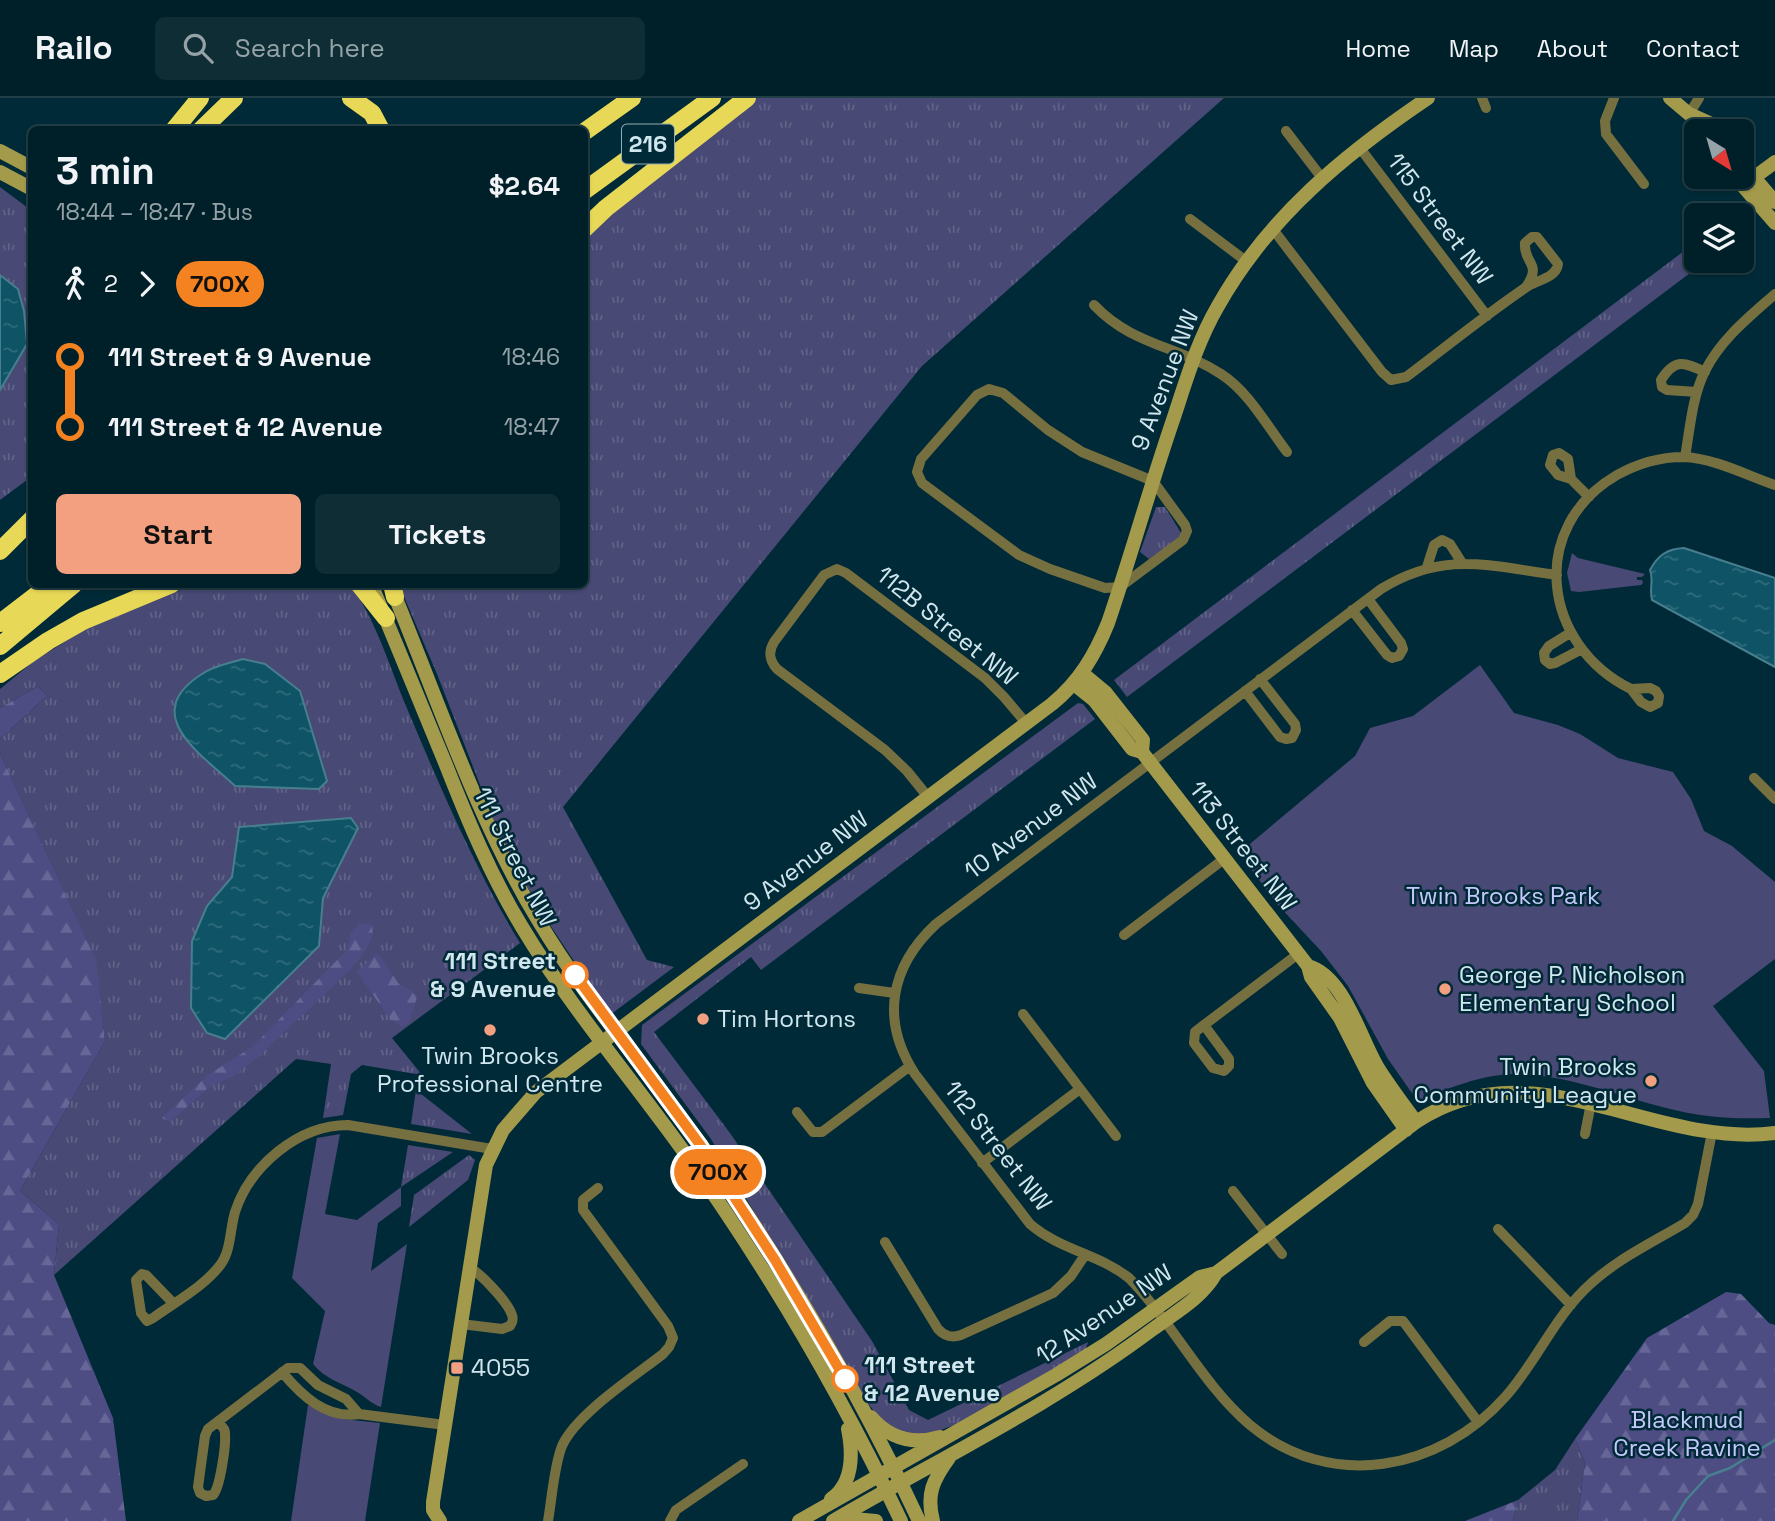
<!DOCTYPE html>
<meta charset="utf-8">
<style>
:root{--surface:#002029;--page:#0e2d35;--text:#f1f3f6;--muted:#95a3a8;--line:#223e46;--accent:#f2a080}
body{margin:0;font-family:"Space Grotesk",sans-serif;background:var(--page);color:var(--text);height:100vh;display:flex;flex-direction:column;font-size:26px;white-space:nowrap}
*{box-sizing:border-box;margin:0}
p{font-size:23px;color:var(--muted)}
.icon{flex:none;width:38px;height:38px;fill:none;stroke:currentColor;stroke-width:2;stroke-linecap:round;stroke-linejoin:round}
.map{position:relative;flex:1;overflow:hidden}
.sheet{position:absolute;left:28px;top:28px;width:560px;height:462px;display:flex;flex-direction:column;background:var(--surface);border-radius:10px;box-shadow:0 2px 5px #0004,0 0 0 2px var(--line)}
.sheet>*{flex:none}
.badge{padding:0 14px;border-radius:23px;font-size:24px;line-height:46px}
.needle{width:46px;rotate:143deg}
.tools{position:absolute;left:1684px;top:21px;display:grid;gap:14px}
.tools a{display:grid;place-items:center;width:70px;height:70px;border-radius:10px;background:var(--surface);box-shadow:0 2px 5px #0004,0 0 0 2px var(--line);font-size:35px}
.map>.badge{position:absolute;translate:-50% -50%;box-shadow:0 0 0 4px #fff}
.legs{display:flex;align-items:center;gap:10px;height:77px;padding:0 28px;font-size:23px}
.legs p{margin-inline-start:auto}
.summary{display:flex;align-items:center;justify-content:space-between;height:119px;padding:0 28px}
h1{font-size:38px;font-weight:600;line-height:52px}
.button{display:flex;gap:14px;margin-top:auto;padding:14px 28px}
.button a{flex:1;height:80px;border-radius:10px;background:var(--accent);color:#111;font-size:28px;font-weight:600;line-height:80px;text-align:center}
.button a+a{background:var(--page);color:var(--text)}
ul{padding:0 28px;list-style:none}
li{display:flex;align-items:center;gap:24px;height:70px;font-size:26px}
li i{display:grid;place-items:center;width:10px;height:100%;margin:0 9px;background:currentColor}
li i::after{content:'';width:18px;height:18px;margin:-9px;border:5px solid;border-radius:50%;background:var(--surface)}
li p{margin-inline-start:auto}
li:first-child i{background:linear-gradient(#0000 50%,currentColor 0)}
li:last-child i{background:linear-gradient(currentColor 50%,#0000 0)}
header{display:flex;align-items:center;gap:42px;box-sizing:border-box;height:98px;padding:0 35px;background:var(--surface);border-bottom:2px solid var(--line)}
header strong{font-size:33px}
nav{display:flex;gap:38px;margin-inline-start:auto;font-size:24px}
.search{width:490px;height:63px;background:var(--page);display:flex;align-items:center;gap:18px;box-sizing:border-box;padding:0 24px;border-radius:10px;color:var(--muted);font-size:26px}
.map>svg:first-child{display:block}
.grass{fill:url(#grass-tufts)}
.forest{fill:url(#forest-firs)}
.park{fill:#484974}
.water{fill:url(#water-ripples);stroke:#487f8f;stroke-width:2}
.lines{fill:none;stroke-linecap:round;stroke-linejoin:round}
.stream{stroke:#487f8f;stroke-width:2.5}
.street{stroke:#767041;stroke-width:10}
.secondary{stroke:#a49a4b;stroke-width:14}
.highway{stroke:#e8d857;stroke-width:18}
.line-1-casing{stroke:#fff;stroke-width:16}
.line-1{stroke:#f58220;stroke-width:10}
.stop-1-dot{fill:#fff;stroke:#f58220;stroke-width:3.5}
.poi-dot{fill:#f2a080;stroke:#002a37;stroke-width:2.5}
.labels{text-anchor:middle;stroke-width:5;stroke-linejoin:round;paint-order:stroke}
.shield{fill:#002a37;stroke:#92aeb8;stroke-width:2}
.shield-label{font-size:23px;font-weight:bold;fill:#d1e7ef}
.street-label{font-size:24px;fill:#d1e7ef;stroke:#002a37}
.park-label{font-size:24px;fill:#c5c8fb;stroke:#002a37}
.stop-label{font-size:24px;font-weight:bold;fill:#d1e7ef;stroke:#002a37;text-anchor:end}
.poi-label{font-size:24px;fill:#d1e7ef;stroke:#002a37;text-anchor:start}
</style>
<header>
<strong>Railo</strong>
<div class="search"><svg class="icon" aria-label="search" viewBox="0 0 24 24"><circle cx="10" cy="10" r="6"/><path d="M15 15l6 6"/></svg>Search here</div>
<nav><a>Home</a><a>Map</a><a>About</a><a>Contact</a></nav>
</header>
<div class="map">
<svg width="1775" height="1423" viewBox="0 0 1775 1423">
<defs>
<pattern id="grass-tufts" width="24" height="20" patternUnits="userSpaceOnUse" patternTransform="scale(1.75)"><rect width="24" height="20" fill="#484974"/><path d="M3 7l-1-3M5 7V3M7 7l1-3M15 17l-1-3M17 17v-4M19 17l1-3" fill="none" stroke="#616388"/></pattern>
<pattern id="forest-firs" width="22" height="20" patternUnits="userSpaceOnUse" patternTransform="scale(1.75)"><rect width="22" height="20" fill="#4d4d84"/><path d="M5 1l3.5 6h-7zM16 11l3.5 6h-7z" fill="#666796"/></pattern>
<pattern id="water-ripples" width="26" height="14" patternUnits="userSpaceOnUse" patternTransform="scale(1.75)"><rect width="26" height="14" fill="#0e5366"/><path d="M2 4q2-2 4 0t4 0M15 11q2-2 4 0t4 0" fill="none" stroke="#306c7c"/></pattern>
</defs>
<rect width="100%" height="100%" fill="#002a37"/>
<path class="grass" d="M 757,0 L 1224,0 L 922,268 L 563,709 L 647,862 L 674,869 L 610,917 L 544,818 L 503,746 L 437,576 L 399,487 L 584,486 L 585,139 L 604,119 Z
M 0,89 L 32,113 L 31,379 L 0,402 Z
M 1696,144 L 1696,163 L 1706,163 L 1127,599 L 1114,582 Z
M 1156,409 L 1165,409 L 1183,438 L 1149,461 L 1140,454 Z
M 195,486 L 350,487 C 374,517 391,572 406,608 C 440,689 475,771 520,845 L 392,940 L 422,977 L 362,967 L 351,976 L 343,1017 L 323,1020 L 331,966 L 296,961 L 54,1177 L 59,1126 L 20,1093 L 105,943 L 95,861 L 0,655 L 0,641 L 47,598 L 38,588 L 0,610 L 0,591 L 34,563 L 84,532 Z
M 1078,605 L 1083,606 L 1095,621 L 761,872 L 751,859 L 654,934 L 730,1035 L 872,1243 L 909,1312 L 928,1322 L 1088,1244 L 1085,1254 L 965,1323 L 922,1339 L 900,1336 L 882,1324 L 864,1300 L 711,1041 L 641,946 L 642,927 Z
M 416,992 L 472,1036 L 411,1026 Z
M 408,1047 L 453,1054 L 401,1089 Z
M 469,1057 L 475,1062 L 468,1082 L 409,1129 L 414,1097 Z
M 1575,1341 L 1585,1364 L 1577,1423 L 1513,1423 L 1518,1402 L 1555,1372 Z"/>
<path class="forest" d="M 38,588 L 47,598 L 0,641 L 0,610 Z
M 0,655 L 96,862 L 105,943 L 20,1093 L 59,1126 L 54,1177 L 113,1320 L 126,1423 L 0,1423 Z
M 360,825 L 372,827 L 373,837 L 366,852 L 350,872 L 258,959 L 235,977 L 208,990 L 170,1024 L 162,1020 L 208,977 L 252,949 L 348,851 L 350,835 Z
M 378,855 L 399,886 L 412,893 L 417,899 L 409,925 L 402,929 L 390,921 L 357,874 Z
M 1726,1194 L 1741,1196 L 1769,1225 L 1775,1227 L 1775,1423 L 1577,1423 L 1585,1364 L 1575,1341 L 1647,1240 Z
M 1518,1402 L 1513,1423 L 1465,1423 Z"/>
<path class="park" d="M 1572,455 L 1578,460 L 1645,476 L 1642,479 L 1637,479 L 1637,482 L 1642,482 L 1643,485 L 1641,487 L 1579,494 L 1571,493 L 1567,475 Z
M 1480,567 L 1514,615 L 1558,627 L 1580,636 L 1618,660 L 1673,674 L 1691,701 L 1704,733 L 1732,748 L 1775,784 L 1775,861 L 1713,908 L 1764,973 L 1770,1020 C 1739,1021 1710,1020 1679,1013 C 1624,1001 1570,976 1513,976 C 1481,977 1449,990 1420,1002 L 1416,1001 L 1388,961 L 1348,888 L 1321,853 L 1277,806 L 1239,755 L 1355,658 L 1370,630 L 1413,618 Z
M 340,1036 L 325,1116 L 357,1122 L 401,1089 L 401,1108 L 378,1125 L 371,1173 L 407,1146 L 381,1309 C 371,1306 366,1299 357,1294 C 340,1284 325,1281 313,1266 L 325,1213 L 292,1180 L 317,1040 Z
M 308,1307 L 343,1321 L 380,1325 L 365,1423 L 291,1423 Z"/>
<path class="water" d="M 0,177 L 18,191 L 24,213 L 27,246 L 0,292 Z
M 1684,450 L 1775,480 L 1775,569 L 1652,502 C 1649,491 1654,482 1650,472 C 1658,457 1667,451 1684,450 Z
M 243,561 L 265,566 L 300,593 L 327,683 L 319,691 L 235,688 C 201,656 138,616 202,576 C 213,568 230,565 243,561 Z
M 351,720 L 358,730 L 323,800 L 319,848 L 225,941 L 207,935 L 191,910 L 192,843 L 207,808 L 232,779 L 239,729 Z"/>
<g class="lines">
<path class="stream" d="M 1673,1423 L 1686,1402 L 1708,1378 L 1730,1370 L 1775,1342"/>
<path class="street" d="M 1482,0 L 1486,10
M 1614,0 L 1605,23 L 1606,36 L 1644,86
M 1689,16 L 1699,0
M 1286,33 L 1322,80
M 1360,50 L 1487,218
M 1190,121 L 1246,163
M 1272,130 L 1382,274 L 1391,282 L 1406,279 C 1446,249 1484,218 1525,190 C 1535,182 1556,181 1558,166 L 1537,139 L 1532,139 L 1525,145 C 1523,166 1543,164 1526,189
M 1094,207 C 1133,248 1177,247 1221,276 C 1249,294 1267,328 1287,354
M 989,291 L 1003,295 L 1048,332 L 1082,354 L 1153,383 L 1185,427 L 1187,433 L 1183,442 L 1120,489 L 1105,490 L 1050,471 L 1019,457 L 922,385 L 917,374 L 921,361 L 977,297 Z
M 1697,294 L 1667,292 L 1662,289 L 1661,282 C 1675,260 1684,264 1705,274
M 1559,355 L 1568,361 L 1571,381 L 1558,377 L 1550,367 L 1553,357 Z
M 1685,359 C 1690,331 1692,299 1705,273 C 1721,241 1749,219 1775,196
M 1571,381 L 1589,399
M 1427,469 L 1434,447 L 1442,442 L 1450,446 L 1462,465
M 1557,477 C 1488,468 1445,452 1381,491 L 936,826 C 890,869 880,922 915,976 L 1030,1126 C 1060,1152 1099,1156 1129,1180 C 1173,1225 1202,1286 1250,1327 C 1330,1394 1440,1373 1506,1298 C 1535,1265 1553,1223 1584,1192 C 1613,1163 1650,1146 1685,1125 L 1693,1117 L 1698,1106 L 1712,1034
M 1352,512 L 1387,557 L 1392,560 L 1399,558 L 1403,551 L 1401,545 L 1368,501
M 1570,535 L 1549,548 L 1544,555 L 1545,562 L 1550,566 L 1555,565 L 1580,552
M 1650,590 L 1656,593 L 1659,598 L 1658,605 L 1650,609 L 1641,604 L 1631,591 Z
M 1631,591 C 1542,547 1527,429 1617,377 C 1637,366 1661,359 1683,359 C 1714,360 1746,377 1775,387
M 1245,593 L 1280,639 L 1286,641 L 1292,640 L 1296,632 L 1295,626 L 1260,581
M 1754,680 L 1775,701
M 928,699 L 907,673 L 885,652 L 777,571 C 769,562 768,554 774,544 L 824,477 L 837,471 L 846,475 L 985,580 L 1004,599 L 1026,625
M 1124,837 L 1224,761
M 859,890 L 894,895
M 1023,916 L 1116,1038
M 1204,927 L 1229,961 L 1229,968 L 1224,973 L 1213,970 L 1194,945 L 1195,934 L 1204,927 L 1298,856
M 797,1014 L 813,1034 L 822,1034 L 910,968
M 1585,1036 L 1591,1005
M 982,1065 L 1080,991
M 1233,1093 L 1282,1156
M 1498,1131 L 1571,1207
M 885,1144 L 938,1231 C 945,1239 952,1240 961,1237 L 1053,1195 L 1071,1178 L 1085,1157
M 173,1205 L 146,1177 L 142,1176 L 136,1182 L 141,1215 L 147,1223 L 153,1220 C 175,1204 205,1188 221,1166 C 231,1152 230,1131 235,1114 C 250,1068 298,1027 348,1027 L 492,1051
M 461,1226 L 502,1231 L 510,1228 C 512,1224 514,1223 512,1217 C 508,1204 481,1176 469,1169
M 1364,1244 L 1390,1223 L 1403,1223 L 1478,1324
M 282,1274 C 302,1298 326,1321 359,1316 L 445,1327
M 215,1326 L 220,1326 C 224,1331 225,1331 225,1336 C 226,1348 220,1390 213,1397 L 206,1398 L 200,1395 L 198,1389 L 205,1338 L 208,1331 L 288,1270 L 300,1270 L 318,1287 L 346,1301 L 359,1316
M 548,1423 C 552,1400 554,1368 562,1348 C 576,1316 635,1278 663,1256 L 669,1249 L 673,1240 L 668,1228 L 583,1112 L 583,1102 L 598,1090
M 670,1423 L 676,1412 L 743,1366"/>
<path class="secondary" d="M 1670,0 L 1689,16 L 1709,25 L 1716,33
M 0,53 L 32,70
M 1741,64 L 1775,104
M 0,74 L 32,91
M 1735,79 L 1775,125
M 1748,84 L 1775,64
M 371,486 C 397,547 421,607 446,667 C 468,723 491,778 522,829 C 570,909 632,981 687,1058 C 767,1171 842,1298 901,1423
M 392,491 C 438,602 476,719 538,822 C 585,901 646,970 699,1045 C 782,1164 858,1292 919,1423
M 1082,575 L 1106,595 L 1143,642 L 1142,654
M 1074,586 L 1094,602 L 1132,651 L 1142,654 L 1308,868 L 1311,879 L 1340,920 L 1373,985 L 1406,1032
M 1308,868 C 1344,878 1360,940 1378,970 C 1390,989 1403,1006 1416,1024
M 871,1319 C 890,1341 913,1347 940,1339
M 831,1401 C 854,1385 853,1356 848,1331
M 440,1423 L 433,1412 L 433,1404 L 486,1067 L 503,1032 L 536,994 L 1052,606 C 1079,584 1095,557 1108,525 C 1131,458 1150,389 1173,322 C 1186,283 1197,244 1218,208 C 1268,119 1345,56 1428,0
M 799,1423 L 1056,1277 L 1106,1246 L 1200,1179 L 1216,1175
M 833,1423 C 941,1360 1053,1306 1153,1231 C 1176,1214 1202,1200 1216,1175 L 1416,1024 C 1534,946 1651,1051 1775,1035
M 846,1423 L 853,1421 L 876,1423
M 933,1423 C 926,1396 933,1382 949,1360"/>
<path class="highway" d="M 351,0 L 372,15 L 381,32
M 174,32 L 200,0
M 201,32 L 234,0
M 584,34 L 632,0
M 584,93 L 712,0
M 584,131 L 606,110 L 747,0
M 0,453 L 32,421
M 359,486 L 386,520
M 392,486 L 395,499
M 0,525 L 51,486
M 0,548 L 74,486
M 0,576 L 48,543 L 83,523 L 172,486"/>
</g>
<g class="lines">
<defs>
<path id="line-1" d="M 575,877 L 701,1048 L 775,1162 L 845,1281"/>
</defs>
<use href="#line-1" class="line-1-casing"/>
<use href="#line-1" class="line-1"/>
</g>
<g class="stop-1-dot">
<circle cx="575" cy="877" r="12"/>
<circle cx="845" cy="1281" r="12"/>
</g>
<g class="poi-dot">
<circle cx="1445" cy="891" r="7"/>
<circle cx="703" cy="921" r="7"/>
<circle cx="490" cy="932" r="7"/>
<circle cx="1651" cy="983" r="7"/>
<rect x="450" y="1263" width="14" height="14" rx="3.5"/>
</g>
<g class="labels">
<rect class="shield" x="622" y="26.5" width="52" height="39" rx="5"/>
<g class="shield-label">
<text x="648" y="54">216</text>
</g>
<g class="street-label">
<text transform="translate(1440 121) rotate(53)" y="8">115 Street NW</text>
<text transform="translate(1165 282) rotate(-69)" y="8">9 Avenue NW</text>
<text transform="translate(947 528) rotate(39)" y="8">112B Street NW</text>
<text transform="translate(1031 728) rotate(-37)" y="8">10 Avenue NW</text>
<text transform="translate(1243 748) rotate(52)" y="8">113 Street NW</text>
<text transform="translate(515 759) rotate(63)" y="8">111 Street NW</text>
<text transform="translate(806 763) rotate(-37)" y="8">9 Avenue NW</text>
<text transform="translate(998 1048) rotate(52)" y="8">112 Street NW</text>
<text transform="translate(1104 1216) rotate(-34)" y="8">12 Avenue NW</text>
</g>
<g class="park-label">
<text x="1503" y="806">Twin Brooks Park</text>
<text x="1687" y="1330">Blackmud<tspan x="1687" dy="28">Creek Ravine</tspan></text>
</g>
<g class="stop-label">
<text x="556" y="871">111 Street<tspan x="556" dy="28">&amp; 9 Avenue</tspan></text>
<text x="864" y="1275" text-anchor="start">111 Street<tspan x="864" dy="28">&amp; 12 Avenue</tspan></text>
</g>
<g class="poi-label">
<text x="1459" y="885">George P. Nicholson<tspan x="1459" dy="28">Elementary School</tspan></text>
<text x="717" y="929">Tim Hortons</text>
<text x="490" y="966" text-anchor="middle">Twin Brooks<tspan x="490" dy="28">Professional Centre</tspan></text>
<text x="1637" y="977" text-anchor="end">Twin Brooks<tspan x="1637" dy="28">Community League</tspan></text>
<text x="471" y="1278">4055</text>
</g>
</g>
</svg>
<div class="tools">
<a><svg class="needle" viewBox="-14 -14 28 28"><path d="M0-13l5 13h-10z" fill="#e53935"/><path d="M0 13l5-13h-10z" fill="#95a3a8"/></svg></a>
<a><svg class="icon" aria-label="layers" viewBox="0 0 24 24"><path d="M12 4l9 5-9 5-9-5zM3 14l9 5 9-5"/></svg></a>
</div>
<b class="badge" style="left:718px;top:1074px;background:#f58220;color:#111">700X</b>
<section class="sheet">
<div class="summary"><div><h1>3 min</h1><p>18:44 – 18:47 · Bus</p></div><b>$2.64</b></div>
<div class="legs"><svg class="icon" aria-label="walk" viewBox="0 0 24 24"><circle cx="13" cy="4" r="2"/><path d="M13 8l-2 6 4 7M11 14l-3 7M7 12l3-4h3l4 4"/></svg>2<svg class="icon" aria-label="forward" viewBox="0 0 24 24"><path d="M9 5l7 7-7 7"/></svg><b class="badge" style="background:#f58220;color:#111">700X</b></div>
<ul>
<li><i style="color:#f58220"></i><b>111 Street &amp; 9 Avenue</b><p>18:46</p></li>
<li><i style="color:#f58220"></i><b>111 Street &amp; 12 Avenue</b><p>18:47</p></li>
</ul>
<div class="button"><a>Start</a><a>Tickets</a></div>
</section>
</div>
